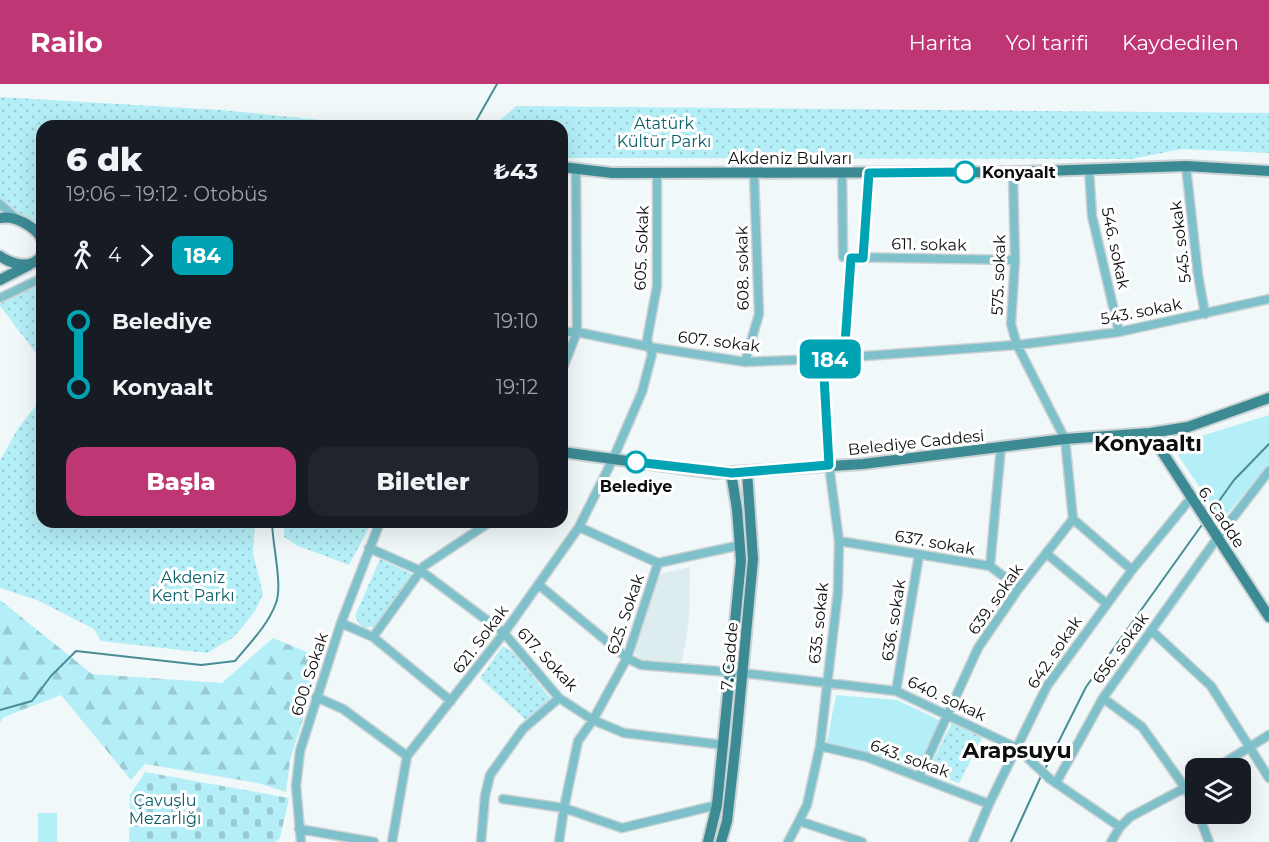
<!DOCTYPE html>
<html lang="tr">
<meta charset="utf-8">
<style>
:root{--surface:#171b24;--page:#20242c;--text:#f1f3f6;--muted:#9ea1a6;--accent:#be3674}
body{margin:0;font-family:Montserrat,sans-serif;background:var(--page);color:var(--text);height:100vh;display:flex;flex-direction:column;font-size:22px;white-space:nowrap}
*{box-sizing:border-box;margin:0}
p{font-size:20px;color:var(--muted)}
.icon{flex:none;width:33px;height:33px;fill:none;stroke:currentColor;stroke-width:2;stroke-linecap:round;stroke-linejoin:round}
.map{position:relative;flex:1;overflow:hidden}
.sheet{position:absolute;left:36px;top:36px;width:532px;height:408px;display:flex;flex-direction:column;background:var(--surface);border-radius:18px;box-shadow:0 6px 24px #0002}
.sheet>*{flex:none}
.badge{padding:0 12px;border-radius:9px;font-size:21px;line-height:39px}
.tools{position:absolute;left:1185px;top:674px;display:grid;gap:12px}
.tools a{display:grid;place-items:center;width:66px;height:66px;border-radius:12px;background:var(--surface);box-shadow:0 6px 24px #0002;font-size:30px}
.map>.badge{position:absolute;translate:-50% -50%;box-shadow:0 0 0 3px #fff}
.legs{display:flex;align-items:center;gap:9px;height:66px;padding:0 30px;font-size:20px}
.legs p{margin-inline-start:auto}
.summary{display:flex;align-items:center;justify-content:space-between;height:102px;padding:0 30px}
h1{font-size:33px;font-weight:800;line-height:45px}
.button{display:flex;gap:12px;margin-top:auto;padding:12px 30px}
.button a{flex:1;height:69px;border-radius:18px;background:var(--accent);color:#fff;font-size:24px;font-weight:800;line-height:69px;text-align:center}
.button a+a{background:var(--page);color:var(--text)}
ul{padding:0 30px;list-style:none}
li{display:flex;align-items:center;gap:21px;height:66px;font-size:22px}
li i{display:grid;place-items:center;width:9px;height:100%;margin:0 8px;background:currentColor}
li i::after{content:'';width:15px;height:15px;margin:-8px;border:4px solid;border-radius:50%;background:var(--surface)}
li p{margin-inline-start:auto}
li:first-child i{background:linear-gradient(#0000 50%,currentColor 0)}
li:last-child i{background:linear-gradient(currentColor 50%,#0000 0)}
header{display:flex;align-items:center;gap:36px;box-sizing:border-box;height:84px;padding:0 30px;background:var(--accent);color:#fff}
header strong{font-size:28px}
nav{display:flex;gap:33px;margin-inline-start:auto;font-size:21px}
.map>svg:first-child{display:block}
.built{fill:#dcecef}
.grass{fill:#b4eef6}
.forest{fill:url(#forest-firs)}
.cemetery{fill:url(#cemetery-stones)}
.park{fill:url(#park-dots)}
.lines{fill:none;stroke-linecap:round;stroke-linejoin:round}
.stream{stroke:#488c95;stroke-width:2}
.minor-casing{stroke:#cdd3d4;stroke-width:11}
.major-casing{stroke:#cdd3d4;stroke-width:14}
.minor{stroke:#7fc1ca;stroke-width:8}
.major{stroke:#3b8a94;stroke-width:10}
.line-1-casing{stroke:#fff;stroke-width:14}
.line-1{stroke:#00a3b4;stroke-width:9}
.stop-1-dot{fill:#fff;stroke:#00a3b4;stroke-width:3}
.labels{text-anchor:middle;stroke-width:6;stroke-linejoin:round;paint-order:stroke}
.park-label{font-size:16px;fill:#095e67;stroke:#fff}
.street-label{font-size:16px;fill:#0d0f0f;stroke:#fff}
.stop-label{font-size:16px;font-weight:bold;fill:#0d0f0f;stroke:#fff;text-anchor:start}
.district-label{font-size:22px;font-weight:bold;fill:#0d0f0f;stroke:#fff}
</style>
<header>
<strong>Railo</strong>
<nav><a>Harita</a><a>Yol tarifi</a><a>Kaydedilen</a></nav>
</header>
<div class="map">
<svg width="1269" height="758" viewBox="0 0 1269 758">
<defs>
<pattern id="forest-firs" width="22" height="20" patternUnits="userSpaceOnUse" patternTransform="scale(1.5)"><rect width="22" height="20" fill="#b4eef6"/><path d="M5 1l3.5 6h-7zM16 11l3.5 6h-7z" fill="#9acbd2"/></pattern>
<pattern id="cemetery-stones" width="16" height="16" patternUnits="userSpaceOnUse" patternTransform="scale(1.5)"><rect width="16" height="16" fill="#b4eef6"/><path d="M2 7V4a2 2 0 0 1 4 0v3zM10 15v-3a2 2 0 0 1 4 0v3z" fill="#9acbd2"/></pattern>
<pattern id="park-dots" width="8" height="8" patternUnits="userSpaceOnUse" patternTransform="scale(1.5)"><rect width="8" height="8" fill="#b4eef6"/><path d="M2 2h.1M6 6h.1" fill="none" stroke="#9acbd2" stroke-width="1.8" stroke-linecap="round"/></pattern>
</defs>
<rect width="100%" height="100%" fill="#f1f8f9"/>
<path class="built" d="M 690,483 L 689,536 L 682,578 L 644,577 L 633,567 L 660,490 Z"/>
<path class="grass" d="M 1269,331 L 1269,381 L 1222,436 L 1178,371 L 1182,358 Z
M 836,611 L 897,616 L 941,637 L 916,687 L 827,658 Z
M 38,729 L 57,729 L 57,758 L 38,758 Z"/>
<path class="forest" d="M 0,516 L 92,590 L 222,599 L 273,554 L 322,574 L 290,676 L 286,708 L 258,699 L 145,680 L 131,696 L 61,611 L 4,633 L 0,638 Z"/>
<path class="cemetery" d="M 145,688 L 289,714 L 280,754 L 275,758 L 129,758 L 130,711 Z"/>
<path class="park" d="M 0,13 L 220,26 L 331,37 L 497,39 L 516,22 L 1269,29 L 1269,69 L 1182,65 L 1131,75 L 563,74 L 562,42 L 42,42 L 42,144 L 23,134 L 0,117 Z
M 42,199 L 42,277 L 0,222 L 0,220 Z
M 42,314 L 42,438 L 255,438 L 253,469 L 263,510 L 255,527 L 234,553 L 207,569 L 101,557 L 94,545 L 37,516 L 0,504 L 0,376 L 19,343 Z
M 284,438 L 372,438 L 349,481 L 296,461 L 284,453 Z
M 380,475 L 412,490 L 377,542 L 365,544 L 359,540 L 355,532 Z
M 503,562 L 514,569 L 551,615 L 526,636 L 480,594 Z
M 952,639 L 982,654 L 959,699 L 927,688 Z"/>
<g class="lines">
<path class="stream" d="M 476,42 L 476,37 L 497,0
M 1209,431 L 1234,396 L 1269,360
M 0,626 L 32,617 L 51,592 L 76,567 L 201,581 L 235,577 C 250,559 268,541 276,519 C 283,502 272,458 272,438
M 1045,685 L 1086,603 L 1204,438
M 1011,758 L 1042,690"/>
<defs>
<path id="minor" d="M 1186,82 L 1198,191 L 1205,230
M 1089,85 L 1092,132 L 1119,248
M 842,88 L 843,173 L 1015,176
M 0,120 L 17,135
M 863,174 L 869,89
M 0,214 L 42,194
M 562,248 L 577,248 L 650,263 L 745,278 L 823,275 L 1017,261 L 1119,248 L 1269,215
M 844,274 L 851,174
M 823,275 L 829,381 L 839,457 L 838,507 L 820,662 L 807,721 L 799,737 L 862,758
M 745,278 L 759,230 L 754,89
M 562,286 L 577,248 L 576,85
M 1073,435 L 1132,486
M 579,443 L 658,479 L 741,461
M 839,457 L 990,482 L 1019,504
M 369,464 L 421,487 L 504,549 L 559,614 L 593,636 L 624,649 L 724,661
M 1047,470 L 1107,520
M 990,482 L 1001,363
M 539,501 L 627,574 L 641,581 L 742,589 L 896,607 L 1017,664 L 1050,695 L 1120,743
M 341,539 L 373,553 L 451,617
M 1152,547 L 1211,602 L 1269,694
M 373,553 L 424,482 L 490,438
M 896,607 L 919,471
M 316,613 L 343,625 L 407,672
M 1103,614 L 1142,643 L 1186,705 L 1196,724
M 820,662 L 867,673 L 989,720
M 1216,684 L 1269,651
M 919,693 L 978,564 L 1019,504 L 1073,435 L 1065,355 L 1017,261 L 1011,240 L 1015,176 L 1013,88
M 1056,699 L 1103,614 L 1218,453 L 1269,387
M 503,715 L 564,724 L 622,744 L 717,721
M 1198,729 L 1209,758
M 299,745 L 374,758
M 301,758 L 296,702 L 300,667 L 341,539 L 380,438
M 392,758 L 407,672 L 504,549 L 579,443 L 613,375 L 642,308 L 652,270 L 647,256 L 657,202 L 657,89
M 481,758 L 485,712 L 490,691 L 523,645 L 559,614
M 559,758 L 564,724 L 578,657 L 593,636 L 627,574 L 658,479
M 788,758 L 799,737
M 973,758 L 989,720 L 1047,602 L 1132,486 L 1191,414
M 1111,758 L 1120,743 L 1130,733 L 1196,698"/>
<path id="major" d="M 562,83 L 612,89 L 1013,88 L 1186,82 L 1269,87
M 0,134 C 15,131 34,142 42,155
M 0,172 C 13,181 32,186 42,171
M 0,196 L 29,181
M 1150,349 L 1269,533
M 562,368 L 715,389 L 863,380 L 1065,355 L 1150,349 L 1188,343 L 1269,314
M 708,758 L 717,721 L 741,477 L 737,425 L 731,389
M 721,758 L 727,737 L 736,657 L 753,475 L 747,388"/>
</defs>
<use href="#minor" class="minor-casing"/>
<use href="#major" class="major-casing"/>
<use href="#minor" class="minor"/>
<use href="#major" class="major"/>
</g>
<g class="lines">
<defs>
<path id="line-1" d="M 636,378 L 732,389 L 829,381 L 823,275 L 844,274 L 851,174 L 863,174 L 869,89 L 965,88"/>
</defs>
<use href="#line-1" class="line-1-casing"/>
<use href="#line-1" class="line-1"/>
</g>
<g class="stop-1-dot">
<circle cx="965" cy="88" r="10"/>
<circle cx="636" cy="378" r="10"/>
</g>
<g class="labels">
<g class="park-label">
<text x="664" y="45">Atatürk<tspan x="664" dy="18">Kültür Parkı</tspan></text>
<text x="193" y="499">Akdeniz<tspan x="193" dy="18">Kent Parkı</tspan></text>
<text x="165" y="722">Çavuşlu<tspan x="165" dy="18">Mezarlığı</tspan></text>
</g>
<g class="street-label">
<text x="790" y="80">Akdeniz Bulvarı</text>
<text transform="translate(1180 158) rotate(-97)" y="6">545. sokak</text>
<text transform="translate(929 160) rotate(1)" y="6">611. sokak</text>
<text transform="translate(641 164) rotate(-88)" y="6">605. Sokak</text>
<text transform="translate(1116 164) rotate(78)" y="6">546. sokak</text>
<text transform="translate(742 184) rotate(-91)" y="6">608. sokak</text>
<text transform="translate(998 191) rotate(-88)" y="6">575. sokak</text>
<text transform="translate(1141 227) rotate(-11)" y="6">543. sokak</text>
<text transform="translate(719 257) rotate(7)" y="6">607. sokak</text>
<text transform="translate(916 358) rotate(-6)" y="6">Belediye Caddesi</text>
<text transform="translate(1222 433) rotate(56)" y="6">6. Cadde</text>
<text transform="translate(935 458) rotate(10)" y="6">637. sokak</text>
<text transform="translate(995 515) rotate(-55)" y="6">639. sokak</text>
<text transform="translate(625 530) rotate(-71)" y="6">625. Sokak</text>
<text transform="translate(893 536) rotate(-81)" y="6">636. sokak</text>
<text transform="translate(818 539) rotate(-84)" y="6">635. sokak</text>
<text transform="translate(480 555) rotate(-53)" y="6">621. Sokak</text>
<text transform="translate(1120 564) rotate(-54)" y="6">656. sokak</text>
<text transform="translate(1054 568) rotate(-56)" y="6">642. sokak</text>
<text transform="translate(729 572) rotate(-85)" y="6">7. Cadde</text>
<text transform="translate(548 575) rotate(47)" y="6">617. Sokak</text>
<text transform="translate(309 590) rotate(-72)" y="6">600. Sokak</text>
<text transform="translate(947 614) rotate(25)" y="6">640. sokak</text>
<text transform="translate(910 674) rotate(20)" y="6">643. sokak</text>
</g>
<g class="stop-label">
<text x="982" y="94">Konyaalt</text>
<text x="636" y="408" text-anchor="middle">Belediye</text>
</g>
<g class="district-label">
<text x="1148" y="367">Konyaaltı</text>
<text x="1017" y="674">Arapsuyu</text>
</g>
</g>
</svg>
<div class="tools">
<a><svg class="icon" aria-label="layers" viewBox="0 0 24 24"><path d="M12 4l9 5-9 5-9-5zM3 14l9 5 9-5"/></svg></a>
</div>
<b class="badge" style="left:830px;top:275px;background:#00a3b4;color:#fff">184</b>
<section class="sheet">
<div class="summary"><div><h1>6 dk</h1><p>19:06 – 19:12 · Otobüs</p></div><b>₺43</b></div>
<div class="legs"><svg class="icon" aria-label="walk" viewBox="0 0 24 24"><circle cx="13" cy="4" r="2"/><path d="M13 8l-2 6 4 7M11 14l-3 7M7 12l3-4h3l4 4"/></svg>4<svg class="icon" aria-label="forward" viewBox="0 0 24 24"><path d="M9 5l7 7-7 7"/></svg><b class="badge" style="background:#00a3b4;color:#fff">184</b></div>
<ul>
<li><i style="color:#00a3b4"></i><b>Belediye</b><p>19:10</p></li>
<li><i style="color:#00a3b4"></i><b>Konyaalt</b><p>19:12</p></li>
</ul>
<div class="button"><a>Başla</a><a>Biletler</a></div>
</section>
</div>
